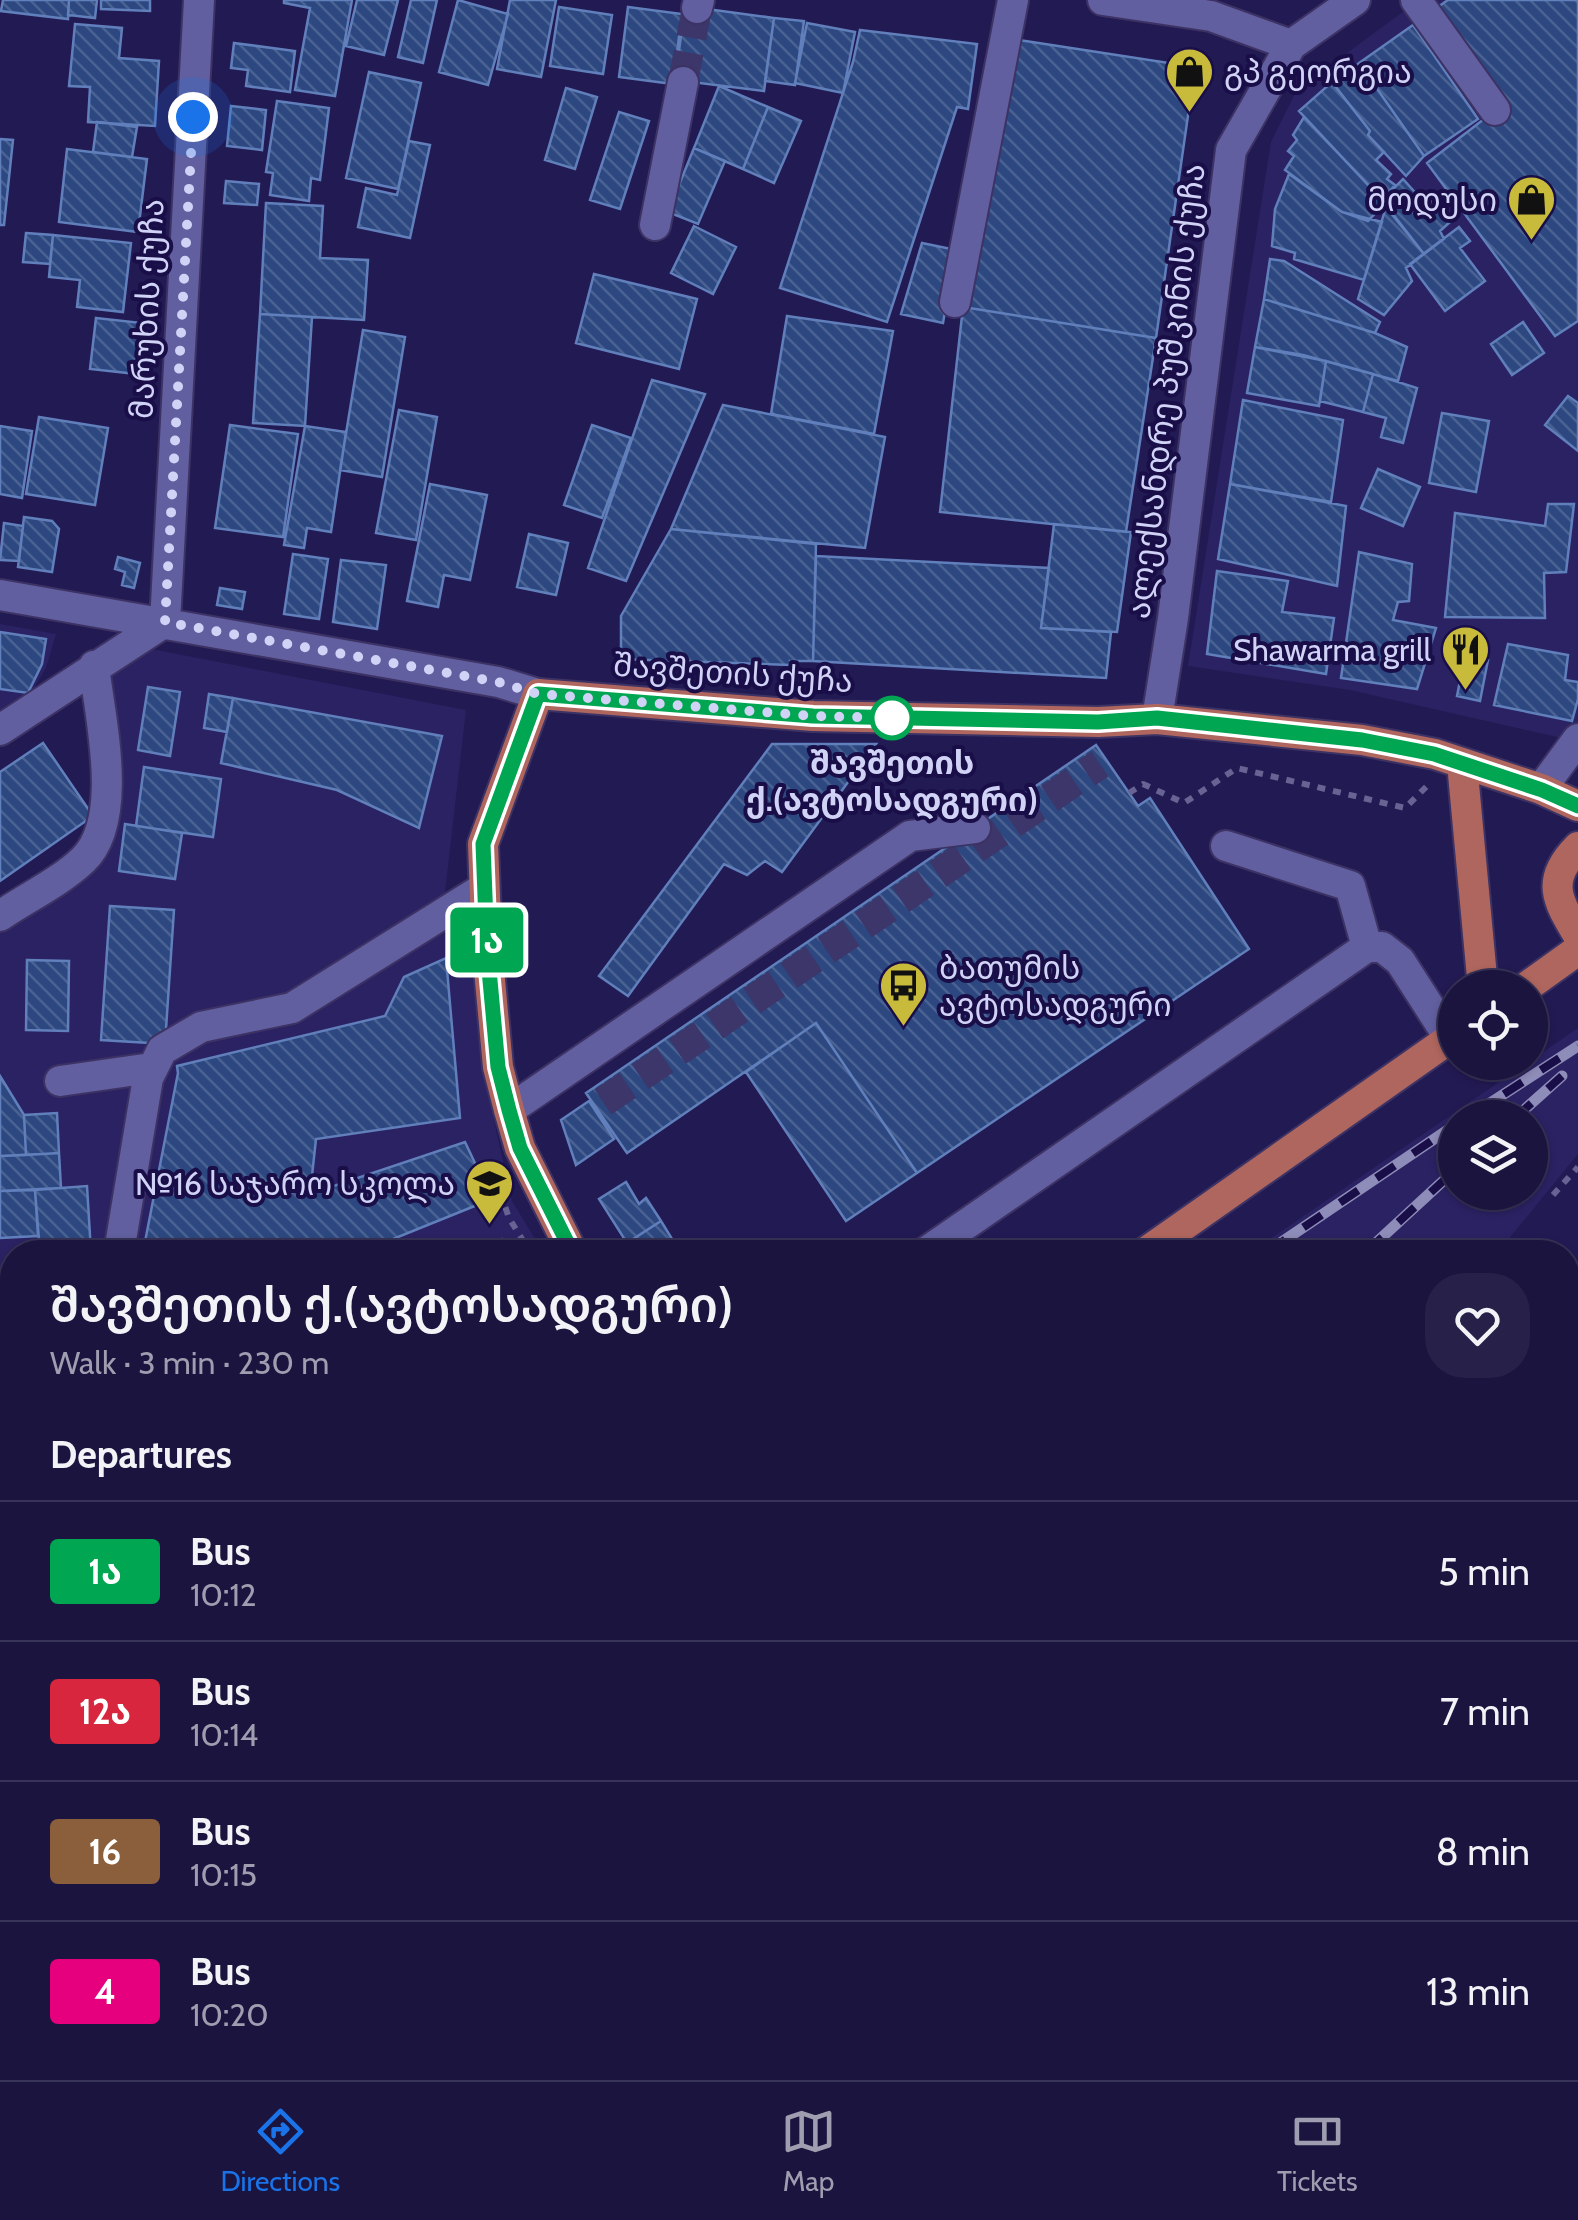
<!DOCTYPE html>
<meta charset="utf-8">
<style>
:root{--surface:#1a143e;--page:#272149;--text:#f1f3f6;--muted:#9f9eb0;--line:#383358;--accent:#1a73e8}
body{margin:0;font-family:Cabin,"Noto Sans Georgian",sans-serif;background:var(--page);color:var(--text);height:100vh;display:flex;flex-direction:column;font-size:38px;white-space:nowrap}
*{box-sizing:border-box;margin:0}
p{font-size:32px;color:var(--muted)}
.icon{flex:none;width:55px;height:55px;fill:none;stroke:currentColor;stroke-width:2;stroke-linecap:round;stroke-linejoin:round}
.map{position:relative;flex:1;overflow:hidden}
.drawer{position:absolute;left:0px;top:1240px;width:1580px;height:840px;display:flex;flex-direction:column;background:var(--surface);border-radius:40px 40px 0 0;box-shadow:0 2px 8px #0004,0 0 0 2px var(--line)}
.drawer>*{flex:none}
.badge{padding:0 20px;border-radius:8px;font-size:35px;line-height:65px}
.tools{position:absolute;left:1438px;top:970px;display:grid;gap:20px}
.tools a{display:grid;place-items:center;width:110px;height:110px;border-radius:50%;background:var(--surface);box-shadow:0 2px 8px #0004,0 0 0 2px var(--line);font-size:50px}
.you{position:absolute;width:50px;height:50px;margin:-25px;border:8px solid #fff;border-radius:50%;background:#1a73e8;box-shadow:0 0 0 15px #1a73e833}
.map>.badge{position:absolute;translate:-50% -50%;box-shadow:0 0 0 5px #fff}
h2{padding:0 50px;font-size:38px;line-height:90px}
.round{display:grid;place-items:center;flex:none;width:105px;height:105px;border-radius:40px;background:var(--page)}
.headline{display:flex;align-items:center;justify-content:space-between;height:170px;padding:0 50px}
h1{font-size:48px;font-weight:600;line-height:75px}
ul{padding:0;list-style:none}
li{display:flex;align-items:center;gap:30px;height:140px;padding:0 50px;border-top:2px solid var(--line)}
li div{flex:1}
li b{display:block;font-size:38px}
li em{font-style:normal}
li .badge{min-width:110px;font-weight:700;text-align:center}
.menu{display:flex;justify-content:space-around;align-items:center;height:140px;border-top:2px solid var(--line);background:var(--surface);font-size:28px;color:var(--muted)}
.menu a{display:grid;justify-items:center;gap:5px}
.menu .on{color:var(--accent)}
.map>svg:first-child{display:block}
.built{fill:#2a2263;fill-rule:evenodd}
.grass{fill:url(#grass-tufts)}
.building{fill:url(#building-back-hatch);stroke:#617fbb;stroke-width:2.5}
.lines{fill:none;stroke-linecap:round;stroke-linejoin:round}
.minor-tunnel{stroke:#3c366b;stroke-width:30;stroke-dasharray:30 15;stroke-linecap:butt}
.minor-casing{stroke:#3d3264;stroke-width:34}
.major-casing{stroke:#3d3264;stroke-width:34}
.path{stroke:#676393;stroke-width:6;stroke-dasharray:8 8;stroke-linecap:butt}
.minor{stroke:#615f9f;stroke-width:30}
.major{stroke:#af665e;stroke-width:30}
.rail-casing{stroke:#8e8cb8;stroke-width:11}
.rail{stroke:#190e47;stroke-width:8;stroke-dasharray:22;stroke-linecap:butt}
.line-casing{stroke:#fff;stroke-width:22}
.line{stroke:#00a651;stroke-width:15}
.walk{stroke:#d0d2f6;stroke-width:10;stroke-dasharray:0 18}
.stop-dot{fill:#fff;stroke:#00a651;stroke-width:5}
.labels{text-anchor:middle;stroke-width:8;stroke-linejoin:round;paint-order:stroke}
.poi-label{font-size:32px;fill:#d0d2f6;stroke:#190e47;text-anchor:end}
.street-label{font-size:32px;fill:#d0d2f6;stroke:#190e47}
.stop-label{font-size:32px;font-weight:bold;fill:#d0d2f6;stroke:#190e47}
</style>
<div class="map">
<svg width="1578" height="2080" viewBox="0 0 1578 2080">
<defs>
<pattern id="grass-tufts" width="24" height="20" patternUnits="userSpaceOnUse" patternTransform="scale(2.5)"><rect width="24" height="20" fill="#552b45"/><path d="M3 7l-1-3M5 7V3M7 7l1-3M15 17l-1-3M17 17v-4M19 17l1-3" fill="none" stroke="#6c4960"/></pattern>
<pattern id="building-back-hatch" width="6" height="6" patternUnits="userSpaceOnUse" patternTransform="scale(2.5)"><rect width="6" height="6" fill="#2d4880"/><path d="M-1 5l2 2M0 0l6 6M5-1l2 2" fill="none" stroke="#4a6293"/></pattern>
</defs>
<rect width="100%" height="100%" fill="#221a53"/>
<path class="built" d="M 1419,0 L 1578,0 L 1578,721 L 1566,739 L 1350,690 L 1188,666 L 1271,142 L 1297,90 Z
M 0,624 L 56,634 L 46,668 L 29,696 L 0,714 Z
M 136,646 L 466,710 L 443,910 L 470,955 L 483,1072 L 512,1201 L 543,1252 L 12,1252 L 12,1290 L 0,1271 L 0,919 L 99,833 L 94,666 Z
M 1578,1028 L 1578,1154 L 1498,1252 L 1251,1252 ZM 1455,1118 L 1530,1118 L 1530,1192 L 1455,1192 Z
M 111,2068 L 1185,2068 L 1180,2080 L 93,2080 Z"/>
<path class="grass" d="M 0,1602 L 12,1622 L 12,1697 L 0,1705 Z"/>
<path class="building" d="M 3,0 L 69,0 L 68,19 L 1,11 Z
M 69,0 L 97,0 L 95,18 L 68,15 Z
M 101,0 L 150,0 L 150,11 L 101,9 Z
M 284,0 L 352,0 L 335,96 L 295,90 L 310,8 L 284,3 Z
M 357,0 L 398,0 L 384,55 L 346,46 Z
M 411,0 L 437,0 L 423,63 L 398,57 Z
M 458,0 L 508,14 L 488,85 L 439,72 Z
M 510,0 L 556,0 L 541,77 L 497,69 Z
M 1448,0 L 1578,0 L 1578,321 L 1555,336 L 1427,163 L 1501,106 L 1432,11 Z
M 685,6 L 774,18 L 764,91 L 675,80 Z
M 559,7 L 612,15 L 603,74 L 550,66 Z
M 628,7 L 682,14 L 673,84 L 619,77 Z
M 774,18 L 804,21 L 795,85 L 765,81 Z
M 807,23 L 855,32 L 843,93 L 795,83 Z
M 75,24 L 122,28 L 119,58 L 159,61 L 155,126 L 88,122 L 90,87 L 69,86 Z
M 1413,25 L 1478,119 L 1424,156 L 1359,63 Z
M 860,30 L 977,44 L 968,109 L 957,107 L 887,322 L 780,288 L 853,62 Z
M 1019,40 L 1195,67 L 1156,338 L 963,307 Z
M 234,43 L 295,51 L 290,92 L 246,86 L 248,70 L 231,68 Z
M 1359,63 L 1424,156 L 1406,176 L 1368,135 L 1370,131 L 1334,85 Z
M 369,72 L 421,83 L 398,189 L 346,178 Z
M 1332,82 L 1370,131 L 1368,135 L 1384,152 L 1376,160 L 1391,174 L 1387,179 L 1395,185 L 1382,200 L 1299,111 Z
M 719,86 L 768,107 L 743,169 L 694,148 Z
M 566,88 L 597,97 L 575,169 L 545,160 Z
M 277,101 L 329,108 L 320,180 L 311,178 L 309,201 L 270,195 L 273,173 L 266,172 Z
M 231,106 L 266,110 L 262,150 L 227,146 Z
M 768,107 L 801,121 L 774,183 L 743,169 Z
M 619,112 L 649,121 L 620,209 L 590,200 Z
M 1304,117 L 1385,203 L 1368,221 L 1342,212 L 1285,170 L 1294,156 L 1288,151 L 1297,140 L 1293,135 Z
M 97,122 L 137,127 L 132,157 L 93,152 Z
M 0,139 L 13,140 L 4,225 L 0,225 Z
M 409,141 L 430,145 L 410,238 L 358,227 L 366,188 L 397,195 Z
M 694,148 L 725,161 L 698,224 L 668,212 Z
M 67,149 L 147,159 L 138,232 L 59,222 Z
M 1289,174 L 1342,212 L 1382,222 L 1364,280 L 1294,259 L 1295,253 L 1272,246 L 1275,209 Z
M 1403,179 L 1422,200 L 1431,195 L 1451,221 L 1440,231 L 1444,239 L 1424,254 L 1382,200 Z
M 226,181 L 259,184 L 257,205 L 224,203 Z
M 266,203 L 323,206 L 320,258 L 368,260 L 364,320 L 260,314 Z
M 1386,207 L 1424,254 L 1406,268 L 1412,281 L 1384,315 L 1358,299 Z
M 694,226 L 736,247 L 713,294 L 671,273 Z
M 1459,227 L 1470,241 L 1460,248 L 1485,281 L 1445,311 L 1410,264 Z
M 26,233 L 53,235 L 50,264 L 23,262 Z
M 53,235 L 131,243 L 123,312 L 77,307 L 80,280 L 49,277 Z
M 922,243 L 956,250 L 943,323 L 901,314 Z
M 1270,259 L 1284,261 L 1380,322 L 1375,333 L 1264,299 Z
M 594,274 L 697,299 L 679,369 L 576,343 Z
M 1264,299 L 1375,333 L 1407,347 L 1398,381 L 1303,355 L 1255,347 Z
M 963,307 L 1156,338 L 1126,532 L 940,512 Z
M 260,314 L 312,317 L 305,426 L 253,423 Z
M 787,316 L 893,331 L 874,434 L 771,414 Z
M 96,318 L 142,323 L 137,374 L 90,369 Z
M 1523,322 L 1544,353 L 1512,375 L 1491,344 Z
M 363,330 L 405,337 L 382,477 L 340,470 Z
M 1255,347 L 1326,361 L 1319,406 L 1247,393 Z
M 1326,361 L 1373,374 L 1363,412 L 1320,401 Z
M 1373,374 L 1417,388 L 1403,443 L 1381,437 L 1386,418 L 1363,412 Z
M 652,380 L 705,394 L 626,581 L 588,568 Z
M 1568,396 L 1578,403 L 1578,451 L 1545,425 Z
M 1243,400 L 1343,420 L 1331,502 L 1230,484 Z
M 723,405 L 885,437 L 865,548 L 671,529 Z
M 399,410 L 437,417 L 416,540 L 376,533 Z
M 1442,413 L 1489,421 L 1476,492 L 1429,483 Z
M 39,417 L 108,428 L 95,505 L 26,494 Z
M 230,425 L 298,434 L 283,537 L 215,528 Z
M 592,425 L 631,438 L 602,518 L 564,505 Z
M 0,426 L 32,431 L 22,498 L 0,494 Z
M 305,426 L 346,432 L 331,532 L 307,528 L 304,548 L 284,545 Z
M 1378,469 L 1420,487 L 1403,526 L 1361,508 Z
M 430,484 L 487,495 L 470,580 L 444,575 L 438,607 L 407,601 Z
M 1230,484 L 1346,506 L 1337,586 L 1218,559 Z
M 1548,504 L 1574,504 L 1566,572 L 1544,573 L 1545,618 L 1445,617 L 1455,513 L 1545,526 Z
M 24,517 L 52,521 L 59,529 L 52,572 L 18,567 Z
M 4,523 L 23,526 L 19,561 L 0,560 Z
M 1054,524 L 1131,532 L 1117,632 L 1041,628 Z
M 671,529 L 816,544 L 813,661 L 790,661 L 790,665 L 621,659 L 621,616 Z
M 529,534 L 568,543 L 556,595 L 517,587 Z
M 1359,552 L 1412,564 L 1409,601 L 1398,602 L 1393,620 L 1436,628 L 1417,689 L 1341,678 Z
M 293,554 L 328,559 L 319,619 L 284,614 Z
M 816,556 L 1049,568 L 1041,628 L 1111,632 L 1106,678 L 813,661 Z
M 118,557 L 140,563 L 134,588 L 122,585 L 125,572 L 115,569 Z
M 341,560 L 386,565 L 377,629 L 333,622 Z
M 1217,571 L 1288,581 L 1282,612 L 1334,618 L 1326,674 L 1207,654 Z
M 220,588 L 245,592 L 242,609 L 217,605 Z
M 0,632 L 46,639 L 42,664 L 28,693 L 0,689 Z
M 1508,644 L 1568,655 L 1565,680 L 1578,682 L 1578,699 L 1572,721 L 1494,705 Z
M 1465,655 L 1488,660 L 1480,701 L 1457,696 Z
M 148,687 L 180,692 L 170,756 L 138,750 Z
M 209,694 L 233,698 L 227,732 L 204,728 Z
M 233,698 L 442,736 L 419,828 L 337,790 L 221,763 Z
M 43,743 L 93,816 L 0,881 L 0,772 Z
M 772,744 L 876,744 L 782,872 L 765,861 L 747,875 L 724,864 L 628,996 L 599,976 Z
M 1096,745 L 1138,806 L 1150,798 L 1249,949 L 917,1173 L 816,1023 L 627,1153 L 586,1093 Z
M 144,767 L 221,779 L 213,837 L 136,826 Z
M 125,824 L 182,833 L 175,879 L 119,871 Z
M 110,906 L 174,910 L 165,1044 L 101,1040 Z
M 446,958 L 460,1118 L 316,1139 L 310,1194 L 465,1142 L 492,1199 L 361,1252 L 143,1252 L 178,1073 L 177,1066 L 385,1016 L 404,977 Z
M 27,960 L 69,961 L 68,1031 L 26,1030 Z
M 816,1023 L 917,1173 L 846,1221 L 746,1072 Z
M 0,1076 L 24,1115 L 26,1155 L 0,1156 Z
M 589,1101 L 614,1139 L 576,1165 L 561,1120 Z
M 57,1113 L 59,1153 L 26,1155 L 24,1115 Z
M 59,1153 L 61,1188 L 0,1191 L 0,1156 Z
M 626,1182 L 639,1204 L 646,1198 L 661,1221 L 627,1243 L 599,1199 Z
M 87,1186 L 91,1252 L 40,1252 L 35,1190 Z
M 35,1190 L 38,1236 L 0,1238 L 0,1191 Z
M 661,1221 L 680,1252 L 632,1252 L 627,1243 Z
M 502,1239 L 511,1252 L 470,1252 Z
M 1578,1310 L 1578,1357 L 1568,1352 L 1568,1331 Z
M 0,1337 L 12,1354 L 12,1521 L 0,1503 Z
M 1578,1576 L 1578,1672 L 1568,1694 L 1568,1596 Z
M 12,1731 L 12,1863 L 0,1871 L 0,1739 Z
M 1578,1754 L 1578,1837 L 1568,1832 L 1568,1773 Z
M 1568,1866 L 1578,1871 L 1578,1947 L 1568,1966 Z
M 290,2068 L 329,2068 L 342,2080 L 278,2080 Z
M 444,2068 L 494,2068 L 507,2080 L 432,2080 Z
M 1230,2068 L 1325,2068 L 1320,2080 L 1248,2080 L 1227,2072 Z
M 1406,2068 L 1513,2068 L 1506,2080 L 1399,2080 Z"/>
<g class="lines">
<path class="minor-tunnel" d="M 683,82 L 697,8
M 603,1102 L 1100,764"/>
<defs>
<path id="minor" d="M 1103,0 L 1211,16 L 1291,45
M 1416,0 L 1495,110
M 697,8 L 699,0
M 655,225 L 683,82
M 955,302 L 1013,0
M 0,595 L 498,682 L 538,694
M 165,622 L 199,0
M 1157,719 L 1173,618 L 1231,150 L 1291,45 L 1355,0
M 0,730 L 165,622
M 1541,789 L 1578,739
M 1226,846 L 1350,886 L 1367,947
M 0,916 C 26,898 60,882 83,860 C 125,820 100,718 94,666
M 60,1081 L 151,1068
M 509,1110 L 910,836 L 975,828
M 119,1252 L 148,1078 L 162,1050 L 201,1027 L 292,1008 L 484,888
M 926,1252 L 1367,947 L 1382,947 L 1400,961 L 1450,1039
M 1568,1526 L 1578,1504
M 0,1602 L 12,1622
M 0,1705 L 12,1697
M 1568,2045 L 1578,2026
M 343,2068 L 353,2080
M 1549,2080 L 1555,2068"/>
<path id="major" d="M 1462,763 L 1483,988
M 1578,847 C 1545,880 1557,900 1578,935
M 1525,988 L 1578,950
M 572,1252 L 520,1148 L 509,1110 L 498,1067 L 487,948 L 483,844 L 538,694 L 813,716 L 1098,722 L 1157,719 L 1362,740 L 1435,754 L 1541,789 L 1578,806
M 1146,1252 L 1455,1035
M 0,1988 L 12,1980
M 0,2039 L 12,2031"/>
</defs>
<use href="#minor" class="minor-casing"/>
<use href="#major" class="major-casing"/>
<path class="path" d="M 1129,793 L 1143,784 L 1184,803 L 1237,768 L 1405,808 L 1430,783
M 495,1177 L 509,1218 L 530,1252
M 1553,1195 L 1578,1167
M 1,1949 L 12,1941"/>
<use href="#minor" class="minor"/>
<use href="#major" class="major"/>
<defs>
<path id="rail" d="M 1467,1118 L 1578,1046
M 1515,1118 L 1562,1076
M 1267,1252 L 1455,1125
M 1366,1252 L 1455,1170
M 81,2080 L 99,2068
M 539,2080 L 550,2068"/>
</defs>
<use href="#rail" class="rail-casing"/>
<use href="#rail" class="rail"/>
</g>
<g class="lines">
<defs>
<path id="line" d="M 572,1252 L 520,1148 L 509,1110 L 498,1067 L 487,948 L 483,844 L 538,694 L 813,716 L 1098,722 L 1157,718 L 1362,740 L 1434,754 L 1542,790 L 1578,806"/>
</defs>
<use href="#line" class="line-casing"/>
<use href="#line" class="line"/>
<path class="walk" d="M 193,117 L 165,622 L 498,682 L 538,694 L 813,716 L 892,718"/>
</g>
<defs>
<symbol id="shop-pin" viewBox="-11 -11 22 30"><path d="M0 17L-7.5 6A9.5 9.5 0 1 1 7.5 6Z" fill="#c8bb3b" stroke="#190e47"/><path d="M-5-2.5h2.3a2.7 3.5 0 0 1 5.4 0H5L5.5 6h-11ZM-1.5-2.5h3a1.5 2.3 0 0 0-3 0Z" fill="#111"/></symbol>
<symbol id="restaurant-pin" viewBox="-11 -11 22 30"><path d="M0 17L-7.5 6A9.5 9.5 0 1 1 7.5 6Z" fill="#c8bb3b" stroke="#190e47"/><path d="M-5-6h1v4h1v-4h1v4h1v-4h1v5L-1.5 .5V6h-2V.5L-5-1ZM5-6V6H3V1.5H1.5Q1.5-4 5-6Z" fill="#111"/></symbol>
<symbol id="bus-pin" viewBox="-11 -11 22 30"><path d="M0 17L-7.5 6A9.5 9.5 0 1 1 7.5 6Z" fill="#c8bb3b" stroke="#190e47"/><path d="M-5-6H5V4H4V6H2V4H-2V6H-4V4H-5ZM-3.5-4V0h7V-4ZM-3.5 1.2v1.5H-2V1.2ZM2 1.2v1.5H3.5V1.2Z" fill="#111"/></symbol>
<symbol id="school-pin" viewBox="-11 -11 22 30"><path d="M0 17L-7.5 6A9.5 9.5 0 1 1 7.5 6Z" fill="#c8bb3b" stroke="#190e47"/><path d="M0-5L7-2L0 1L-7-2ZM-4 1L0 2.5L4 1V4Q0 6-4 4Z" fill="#111"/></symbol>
</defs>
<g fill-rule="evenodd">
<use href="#shop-pin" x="1162" y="44" width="55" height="75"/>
<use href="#shop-pin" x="1504" y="172" width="55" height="75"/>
<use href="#restaurant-pin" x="1438" y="622" width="55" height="75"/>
<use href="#bus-pin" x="876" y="958" width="55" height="75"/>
<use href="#school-pin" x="462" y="1156" width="55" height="75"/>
</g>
<circle class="stop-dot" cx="892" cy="718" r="20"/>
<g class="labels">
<g class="poi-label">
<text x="1224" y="83" text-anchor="start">გპ გეორგია</text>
<text x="1497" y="211">მოდუსი</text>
<text x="1431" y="661">Shawarma grill</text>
<text x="939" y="979" text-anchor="start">ბათუმის<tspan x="939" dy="37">ავტოსადგური</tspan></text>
<text x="455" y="1195">№16 საჯარო სკოლა</text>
</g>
<g class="street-label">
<text transform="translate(147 309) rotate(-87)" y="11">მარუხის ქუჩა</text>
<text transform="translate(1166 391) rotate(-83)" y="11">ალექსანდრე პუშკინის ქუჩა</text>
<text transform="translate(733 673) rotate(4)" y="11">შავშეთის ქუჩა</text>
</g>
<g class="stop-label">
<text x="892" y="774">შავშეთის<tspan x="892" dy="37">ქ.(ავტოსადგური)</tspan></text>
</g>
</g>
</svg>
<div class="tools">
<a><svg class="icon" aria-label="locate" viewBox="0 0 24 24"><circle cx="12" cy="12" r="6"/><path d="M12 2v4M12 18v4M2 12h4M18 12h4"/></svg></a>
<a><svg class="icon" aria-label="layers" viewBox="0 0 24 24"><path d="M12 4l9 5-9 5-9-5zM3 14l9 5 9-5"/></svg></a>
</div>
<div class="you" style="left:193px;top:117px"></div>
<b class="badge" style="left:487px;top:940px;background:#00a651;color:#fff">1ა</b>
<section class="drawer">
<div class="headline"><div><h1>შავშეთის ქ.(ავტოსადგური)</h1><p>Walk · 3 min · 230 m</p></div><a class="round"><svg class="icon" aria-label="heart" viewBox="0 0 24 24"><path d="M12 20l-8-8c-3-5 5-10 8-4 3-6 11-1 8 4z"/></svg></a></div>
<h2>Departures</h2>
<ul>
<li><span class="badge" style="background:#00a651;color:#fff">1ა</span><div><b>Bus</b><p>10:12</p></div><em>5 min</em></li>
<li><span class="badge" style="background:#d7263d;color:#fff">12ა</span><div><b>Bus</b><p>10:14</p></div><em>7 min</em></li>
<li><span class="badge" style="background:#8b5e3c;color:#fff">16</span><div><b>Bus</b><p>10:15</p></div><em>8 min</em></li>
<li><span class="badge" style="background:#e6007e;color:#fff">4</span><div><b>Bus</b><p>10:20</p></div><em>13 min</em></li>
</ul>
</section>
</div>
<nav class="menu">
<a class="on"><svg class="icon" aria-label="directions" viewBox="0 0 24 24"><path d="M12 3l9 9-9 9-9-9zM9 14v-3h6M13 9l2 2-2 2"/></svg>Directions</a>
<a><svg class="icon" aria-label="map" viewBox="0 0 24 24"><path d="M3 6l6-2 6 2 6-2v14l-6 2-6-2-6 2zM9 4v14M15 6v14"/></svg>Map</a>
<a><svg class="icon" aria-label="tickets" viewBox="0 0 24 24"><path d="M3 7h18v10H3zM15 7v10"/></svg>Tickets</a>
</nav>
